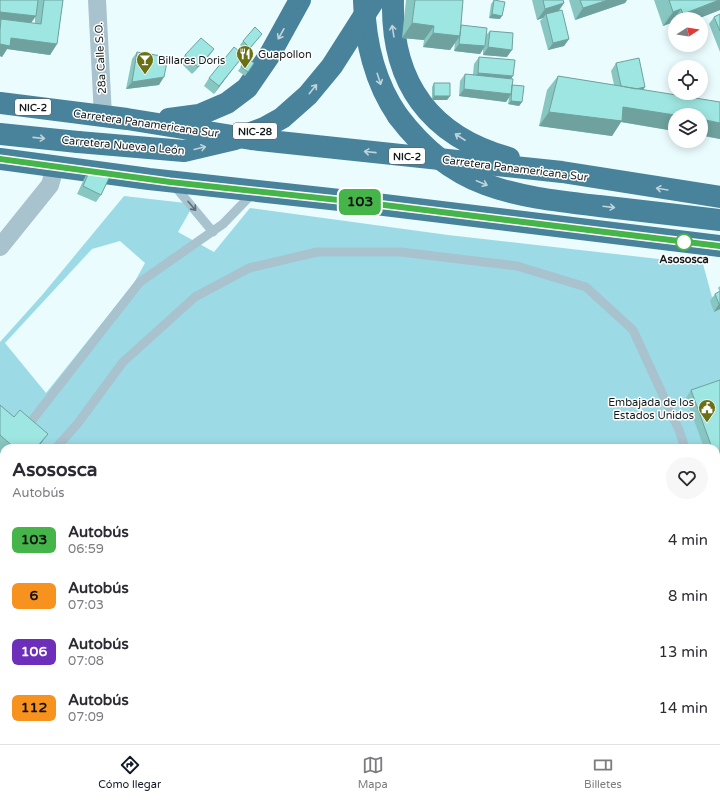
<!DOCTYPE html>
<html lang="es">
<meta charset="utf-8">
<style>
:root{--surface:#fff;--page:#f7f7f7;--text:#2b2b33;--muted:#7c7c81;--line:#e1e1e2;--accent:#111827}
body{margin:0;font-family:"Varela Round",sans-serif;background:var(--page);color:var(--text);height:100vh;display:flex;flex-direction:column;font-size:15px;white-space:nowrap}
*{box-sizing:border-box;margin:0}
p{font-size:13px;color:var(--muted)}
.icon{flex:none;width:22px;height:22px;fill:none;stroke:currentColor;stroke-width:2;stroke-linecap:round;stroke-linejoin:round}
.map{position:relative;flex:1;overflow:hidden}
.sheet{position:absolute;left:0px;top:444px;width:720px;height:300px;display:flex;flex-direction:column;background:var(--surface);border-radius:12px 12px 0 0;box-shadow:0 2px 10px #0003}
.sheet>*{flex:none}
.badge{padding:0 8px;border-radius:6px;font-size:14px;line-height:26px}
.needle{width:26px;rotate:78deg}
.buttons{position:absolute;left:668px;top:12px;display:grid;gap:8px}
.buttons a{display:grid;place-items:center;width:40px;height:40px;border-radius:50%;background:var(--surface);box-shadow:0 2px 10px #0003;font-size:20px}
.map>.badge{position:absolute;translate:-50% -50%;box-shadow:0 0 0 2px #fff}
.round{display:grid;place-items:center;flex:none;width:42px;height:42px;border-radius:21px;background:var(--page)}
.head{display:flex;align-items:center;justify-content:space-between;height:68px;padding:0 12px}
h1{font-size:19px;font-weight:700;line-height:30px}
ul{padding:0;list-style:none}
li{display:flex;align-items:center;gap:12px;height:56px;padding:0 12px}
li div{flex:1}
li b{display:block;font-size:15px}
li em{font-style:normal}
li .badge{min-width:44px;font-weight:700;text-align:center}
.menu{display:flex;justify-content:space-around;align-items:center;height:56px;border-top:1px solid var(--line);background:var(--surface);font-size:11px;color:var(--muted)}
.menu a{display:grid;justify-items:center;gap:2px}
.menu .on{color:var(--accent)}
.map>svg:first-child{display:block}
.green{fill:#9cdbe6;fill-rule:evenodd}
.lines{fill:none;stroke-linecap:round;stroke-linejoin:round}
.lane{stroke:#a8c2ce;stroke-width:9}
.street{stroke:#a8c2ce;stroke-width:18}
.highway{stroke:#48829b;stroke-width:22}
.highway-bridge{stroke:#48829b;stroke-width:22}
.wall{fill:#88c6c2;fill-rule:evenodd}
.shaded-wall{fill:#6fa19e}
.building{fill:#9ee6e1;stroke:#6fa19e}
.oneway{stroke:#bfd3dc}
.oneway2{stroke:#5e6e75}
.line-casing{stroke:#fff;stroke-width:9}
.line{stroke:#45b549;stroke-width:6}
.stop-dot{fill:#fff;stroke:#45b549;stroke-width:2}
.labels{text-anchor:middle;stroke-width:3;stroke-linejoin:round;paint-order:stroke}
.shield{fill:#fff;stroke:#5a5f60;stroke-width:1}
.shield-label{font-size:10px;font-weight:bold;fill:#141b1c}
.poi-label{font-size:11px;fill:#141b1c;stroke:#fff;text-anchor:start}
.street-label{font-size:11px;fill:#141b1c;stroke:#fff}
.stop-label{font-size:11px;font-weight:bold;fill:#141b1c;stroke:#fff}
</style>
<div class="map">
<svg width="720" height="744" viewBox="0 0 720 744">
<rect width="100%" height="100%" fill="#ebfcfe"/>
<path class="green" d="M 124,196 L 194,204 L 178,232 L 214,252 L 250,208 L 448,235 L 703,264 L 712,297 L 720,294 L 720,385 L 704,448 L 37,448 L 40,445 L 0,423 L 0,342 L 43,294 ZM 120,241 L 145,263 L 134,283 L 46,393 L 5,343 L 92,249 Z
M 0,453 L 4,456 L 4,589 L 0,586 Z
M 716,482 L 720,493 L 720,744 L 0,744 L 0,657 L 4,652 L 4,740 L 716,740 Z"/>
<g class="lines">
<path class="lane" d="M 173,184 L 213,232
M 26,428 L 140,282 L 223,224 L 254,192
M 56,448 L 78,423 L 123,362 L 195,297 L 249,268 L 317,252 L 401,252 L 517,266 L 586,287 L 633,330 L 679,430 L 685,448
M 0,466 L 4,458
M 0,482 L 4,485
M 0,516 L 4,510
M 716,532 L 720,542
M 30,740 L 30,744"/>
<path class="street" d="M 97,0 L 103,116
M 0,247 L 50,185 L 55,167"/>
<path class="highway" d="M 393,0 C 391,82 429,136 509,158
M 364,1 C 365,41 375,83 398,116
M 0,103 L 127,119 L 251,139 L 562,172 L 720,197
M 169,119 L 199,115 L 227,103 L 247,88 L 269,56 L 300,0
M 0,134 L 78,142
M 0,159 L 149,179 L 376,204 L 720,246"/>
<path class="highway-bridge" d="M 398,116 C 454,190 513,196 599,206 C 639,211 680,215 720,220
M 78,142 L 184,151 L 235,139 L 264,128 L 282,118 L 308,95 L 332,66 L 374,0"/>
</g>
<path class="wall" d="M 0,0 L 63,0 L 57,44 L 50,55 L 7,49 L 2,57 L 0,56 ZM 35,17 L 35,23 L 31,23 Z
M 406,0 L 463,0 L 461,25 L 486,35 L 490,31 L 507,57 L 483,55 L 483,49 L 480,54 L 454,51 L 455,43 L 450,50 L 423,47 L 424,40 L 402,38 Z
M 494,0 L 500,19 L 489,18 L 491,4 Z
M 532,0 L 563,0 L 564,3 L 559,11 L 569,39 L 564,46 L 548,50 L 540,21 L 543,18 L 537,20 Z
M 569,0 L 627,0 L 625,3 L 575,20 Z
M 654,0 L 720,0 L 720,10 L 697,19 L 675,19 L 675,27 L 672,28 L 671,23 L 663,26 Z
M 720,14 L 720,52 L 709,24 L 714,17 Z
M 262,34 L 247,52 L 240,45 L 243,41 Z
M 214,49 L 208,57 L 192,74 L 180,62 L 185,55 Z
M 137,52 L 159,85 L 126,89 L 132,59 Z
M 479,57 L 511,79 L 512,85 L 522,102 L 519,106 L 508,104 L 509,98 L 506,102 L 459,96 L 460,81 L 465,74 L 473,74 L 474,64 Z
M 247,58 L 254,63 L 245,76 L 238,71 Z
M 238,62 L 214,94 L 204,86 L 209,78 Z
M 616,63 L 645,87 L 643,90 L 720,102 L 720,139 L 621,122 L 612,136 L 539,126 L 547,90 L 558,76 L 614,85 L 611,71 Z
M 434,83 L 450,96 L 447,100 L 432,100 L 432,87 Z
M 90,170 L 101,195 L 96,202 L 77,194 L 85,177 Z
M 720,286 L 720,309 L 714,312 L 710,301 L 715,294 L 720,292 L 718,288 Z
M 720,380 L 720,493 L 716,482 L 716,448 L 704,448 L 686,398 L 691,390 Z
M 0,405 L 14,417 L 48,434 L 37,448 L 4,448 L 4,456 L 0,453 Z"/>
<path class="shaded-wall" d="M 608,0 L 627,0 L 625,3 L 575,20 L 583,8 Z
M 720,0 L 720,10 L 697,19 L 679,19 L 683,14 Z
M 564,3 L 556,14 L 546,14 L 543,18 L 537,20 L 545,9 Z
M 681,9 L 671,23 L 663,26 L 673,12 Z
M 0,12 L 36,16 L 28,27 L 1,19 L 0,21 Z
M 492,14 L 502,16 L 500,19 L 489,18 Z
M 412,23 L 434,26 L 424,40 L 402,38 Z
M 433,33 L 460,36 L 450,50 L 423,47 Z
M 11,38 L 57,44 L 50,55 L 7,49 L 2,57 L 0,56 L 0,44 Z
M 569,39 L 564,46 L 548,50 L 553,43 Z
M 459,44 L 485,46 L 480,54 L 454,51 Z
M 488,47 L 512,50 L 507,57 L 483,55 Z
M 214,49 L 208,57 L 192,74 L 198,67 Z
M 244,55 L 238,62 L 214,94 L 219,86 Z
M 478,73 L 513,76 L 508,84 L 473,81 Z
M 164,77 L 159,85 L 126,89 L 132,82 Z
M 645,87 L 640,94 L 622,91 Z
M 464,89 L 511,94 L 506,102 L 459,96 Z
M 434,96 L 450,96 L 447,100 L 432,100 Z
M 511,101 L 522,102 L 519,106 L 508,104 Z
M 623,107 L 675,115 L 675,131 L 621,122 L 612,136 L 539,126 L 549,112 Z
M 701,119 L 720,123 L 720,139 L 701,135 Z
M 719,304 L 720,304 L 720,309 L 714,312 Z
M 48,434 L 40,445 L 37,448 L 36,448 Z"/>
<path class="building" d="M 0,0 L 38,0 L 36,16 L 0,12 Z
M 44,0 L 63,0 L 57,44 L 11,38 L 10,46 L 0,44 L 0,30 L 1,19 L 41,24 Z
M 415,0 L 463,0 L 460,36 L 433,33 L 434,26 L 412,23 Z
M 494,0 L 505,2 L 502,16 L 492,14 Z
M 543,0 L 563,0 L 564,3 L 545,9 Z
M 580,0 L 608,0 L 583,8 Z
M 669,0 L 719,0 L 683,14 L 681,9 L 673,12 Z
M 562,10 L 569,39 L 553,43 L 546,14 Z
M 720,14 L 720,31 L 714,17 Z
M 461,25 L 487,28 L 485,46 L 459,44 Z
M 255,27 L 262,34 L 250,48 L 243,41 Z
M 490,31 L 513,33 L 512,50 L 488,47 Z
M 201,38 L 214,49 L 198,67 L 185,55 Z
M 234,47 L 244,55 L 219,86 L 209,78 Z
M 137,52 L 168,57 L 164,77 L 132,82 Z
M 479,57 L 515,60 L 513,76 L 478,73 Z
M 247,58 L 254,63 L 248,72 L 241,67 Z
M 639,58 L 645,87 L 636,89 L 621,86 L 616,63 Z
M 465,74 L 513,79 L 511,94 L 464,89 Z
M 558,76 L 720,102 L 720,123 L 701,119 L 701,115 L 675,115 L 623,107 L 622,121 L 549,112 Z
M 434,83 L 450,83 L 450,96 L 434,96 Z
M 512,85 L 524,86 L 522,102 L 511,101 Z
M 90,170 L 109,178 L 101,195 L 83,186 Z
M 720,291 L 720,304 L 719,304 L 715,294 Z
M 720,380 L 720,471 L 716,460 L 716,448 L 712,448 L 691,390 Z
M 0,405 L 14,417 L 20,410 L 48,434 L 36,448 L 15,448 L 0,435 Z
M 0,565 L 4,568 L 4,651 L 0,657 Z"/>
<defs><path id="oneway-shaft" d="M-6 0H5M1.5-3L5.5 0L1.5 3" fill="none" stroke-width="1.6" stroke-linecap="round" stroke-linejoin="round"/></defs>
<g class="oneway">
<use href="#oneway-shaft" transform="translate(393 31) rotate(-99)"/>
<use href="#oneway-shaft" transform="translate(281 34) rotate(119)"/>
<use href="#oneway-shaft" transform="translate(379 79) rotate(72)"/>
<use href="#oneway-shaft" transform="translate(313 89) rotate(-51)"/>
<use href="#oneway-shaft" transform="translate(460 137) rotate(-147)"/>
<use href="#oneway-shaft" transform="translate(39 138) rotate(6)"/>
<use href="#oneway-shaft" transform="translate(200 148) rotate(-14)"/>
<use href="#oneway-shaft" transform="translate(370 152) rotate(-174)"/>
<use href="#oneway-shaft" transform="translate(482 183) rotate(23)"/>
<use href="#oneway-shaft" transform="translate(662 189) rotate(-171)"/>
<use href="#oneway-shaft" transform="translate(609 207) rotate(7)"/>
</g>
<use class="oneway2" href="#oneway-shaft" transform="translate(192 206) rotate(49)"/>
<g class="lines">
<defs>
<path id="line" d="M 0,159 L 170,182 L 376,204 L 720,246"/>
</defs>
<use href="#line" class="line-casing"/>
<use href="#line" class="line"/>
</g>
<defs>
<symbol id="restaurant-pin" viewBox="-11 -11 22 30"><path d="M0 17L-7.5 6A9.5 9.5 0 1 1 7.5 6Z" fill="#697016" stroke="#fff"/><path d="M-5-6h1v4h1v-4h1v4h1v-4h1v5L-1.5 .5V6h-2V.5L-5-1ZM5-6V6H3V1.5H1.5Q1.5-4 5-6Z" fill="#fff"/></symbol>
<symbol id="bar-pin" viewBox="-11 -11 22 30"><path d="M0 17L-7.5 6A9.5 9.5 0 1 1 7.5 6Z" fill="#697016" stroke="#fff"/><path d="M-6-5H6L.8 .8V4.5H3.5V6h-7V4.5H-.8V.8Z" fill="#fff"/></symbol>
<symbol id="civic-pin" viewBox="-11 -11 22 30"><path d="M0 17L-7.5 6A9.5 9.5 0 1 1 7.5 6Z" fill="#697016" stroke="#fff"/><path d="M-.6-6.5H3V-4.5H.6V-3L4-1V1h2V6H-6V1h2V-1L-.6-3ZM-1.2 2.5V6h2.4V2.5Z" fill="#fff"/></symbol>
</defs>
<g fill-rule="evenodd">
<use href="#restaurant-pin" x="235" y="44" width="20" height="27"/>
<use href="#bar-pin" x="135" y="50" width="20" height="27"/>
<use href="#civic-pin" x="697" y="398" width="20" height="27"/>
</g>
<circle class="stop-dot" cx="684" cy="242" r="8"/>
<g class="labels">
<g class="shield">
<rect x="15" y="99" width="36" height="16" rx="3"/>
<rect x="233" y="123" width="44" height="16" rx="3"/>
<rect x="389" y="148" width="36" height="16" rx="3"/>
</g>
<g class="shield-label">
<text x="33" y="111">NIC-2</text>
<text x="255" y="135">NIC-28</text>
<text x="407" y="160">NIC-2</text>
</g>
<g class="poi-label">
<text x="258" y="58">Guapollon</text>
<text x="158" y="64">Billares Doris</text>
<text x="694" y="406" text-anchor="end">Embajada de los<tspan x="694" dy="13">Estados Unidos</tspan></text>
</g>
<g class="street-label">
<text transform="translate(100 58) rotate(-93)" y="4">28a Calle S.O.</text>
<text transform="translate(146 123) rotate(8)" y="4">Carretera Panamericana Sur</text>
<text transform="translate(123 145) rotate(5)" y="4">Carretera Nueva a León</text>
<text transform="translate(515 168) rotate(7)" y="4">Carretera Panamericana Sur</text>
</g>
<g class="stop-label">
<text x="684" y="263">Asososca</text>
</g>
</g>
</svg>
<div class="buttons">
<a><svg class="needle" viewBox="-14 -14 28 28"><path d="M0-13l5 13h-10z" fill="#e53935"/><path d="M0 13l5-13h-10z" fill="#7c7c81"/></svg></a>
<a><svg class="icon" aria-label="locate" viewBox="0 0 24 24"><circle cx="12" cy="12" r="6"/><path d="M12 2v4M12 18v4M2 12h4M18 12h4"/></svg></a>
<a><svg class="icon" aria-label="layers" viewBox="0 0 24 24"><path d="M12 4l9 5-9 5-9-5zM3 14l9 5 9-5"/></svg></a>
</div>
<b class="badge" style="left:360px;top:202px;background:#45b549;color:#111">103</b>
<section class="sheet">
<div class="head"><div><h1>Asososca</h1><p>Autobús</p></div><a class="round"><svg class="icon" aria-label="heart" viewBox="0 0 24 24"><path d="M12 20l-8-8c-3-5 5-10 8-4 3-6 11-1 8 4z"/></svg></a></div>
<ul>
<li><span class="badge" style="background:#45b549;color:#111">103</span><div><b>Autobús</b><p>06:59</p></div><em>4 min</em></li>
<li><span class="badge" style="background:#f7921f;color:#111">6</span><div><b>Autobús</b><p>07:03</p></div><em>8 min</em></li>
<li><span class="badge" style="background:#6d2fba;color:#fff">106</span><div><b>Autobús</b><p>07:08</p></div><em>13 min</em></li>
<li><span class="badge" style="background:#f7921f;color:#111">112</span><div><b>Autobús</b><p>07:09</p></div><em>14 min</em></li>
</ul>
</section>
</div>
<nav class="menu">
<a class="on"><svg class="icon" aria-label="directions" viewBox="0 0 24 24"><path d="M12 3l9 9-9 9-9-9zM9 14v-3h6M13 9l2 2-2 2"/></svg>Cómo llegar</a>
<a><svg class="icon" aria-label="map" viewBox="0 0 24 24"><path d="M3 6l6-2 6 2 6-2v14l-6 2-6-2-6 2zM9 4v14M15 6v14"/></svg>Mapa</a>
<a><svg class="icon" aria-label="tickets" viewBox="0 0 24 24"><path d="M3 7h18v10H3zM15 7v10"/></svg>Billetes</a>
</nav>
